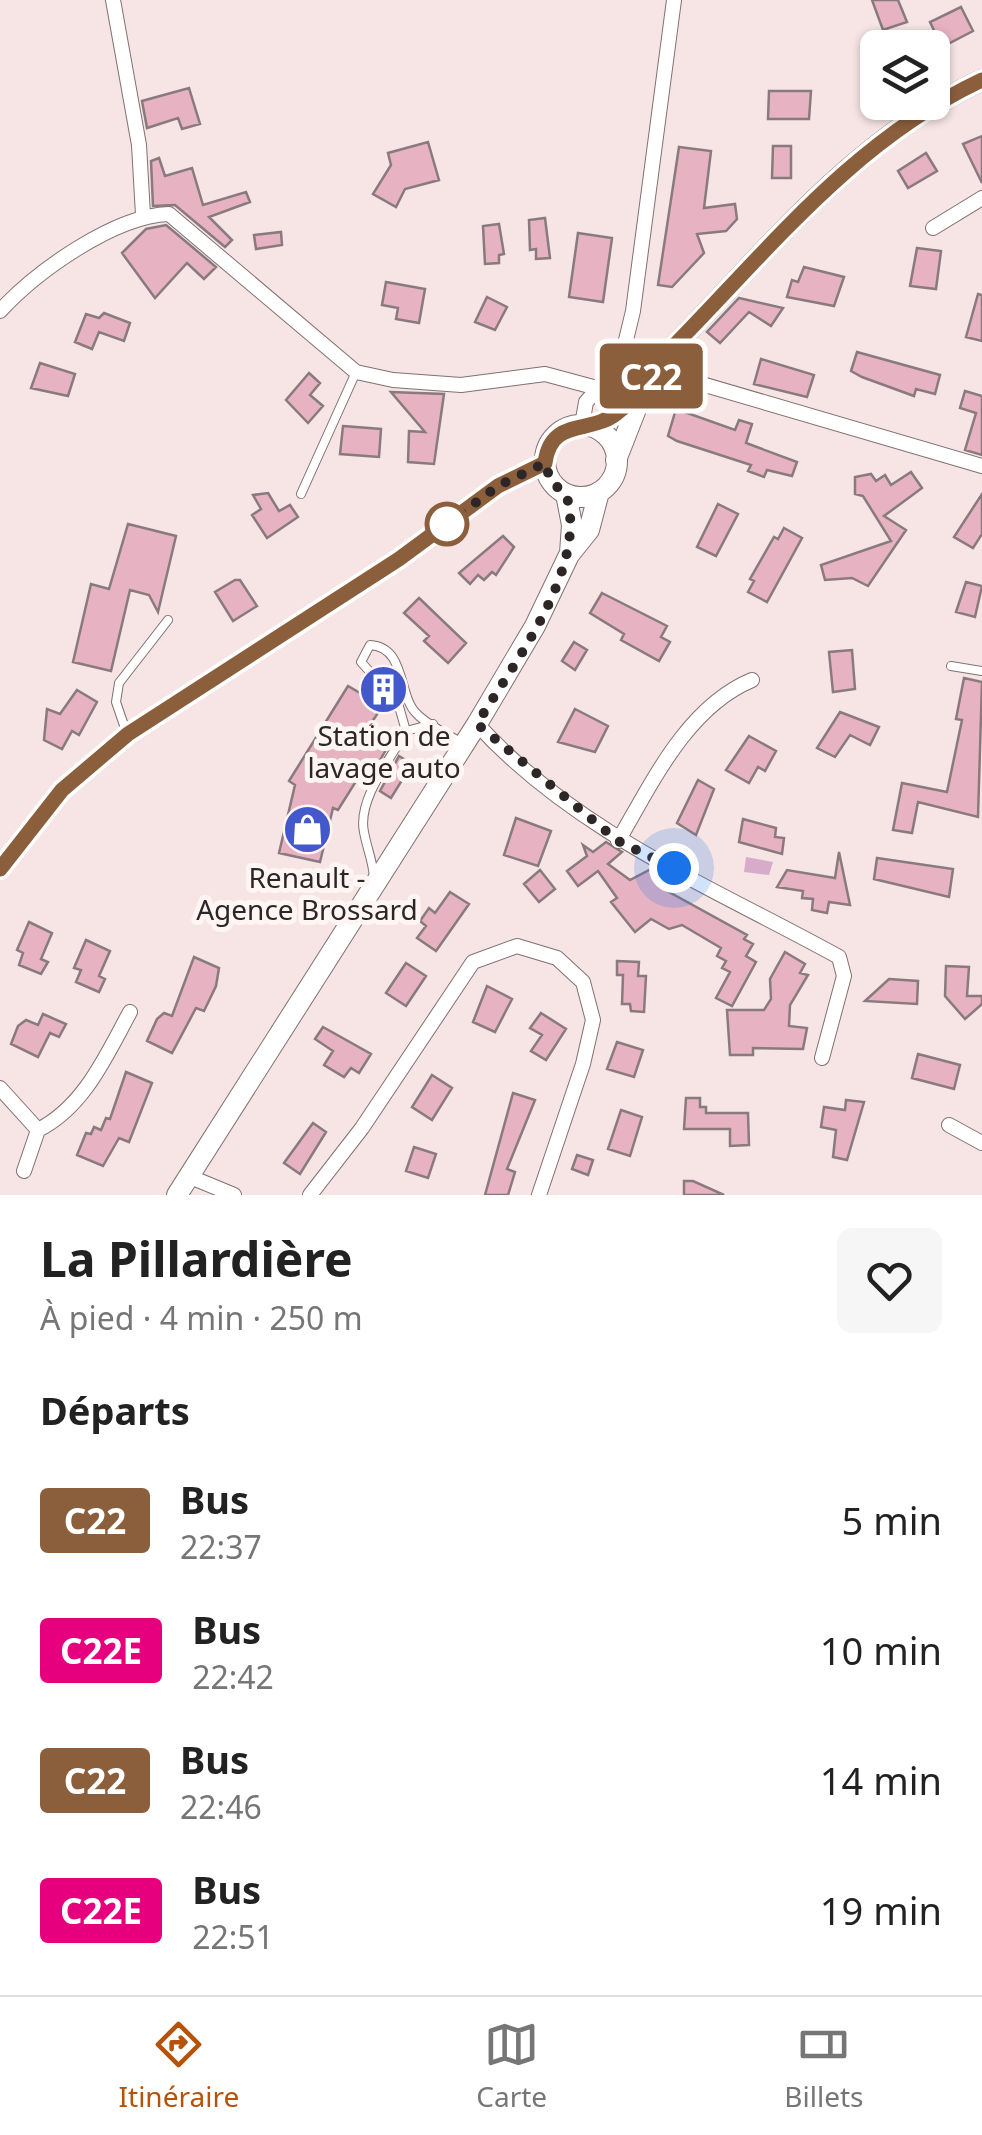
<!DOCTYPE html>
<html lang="fr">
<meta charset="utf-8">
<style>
:root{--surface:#fff;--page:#f6f6f6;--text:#222;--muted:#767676;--line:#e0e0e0;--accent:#b45309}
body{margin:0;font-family:"Noto Sans",sans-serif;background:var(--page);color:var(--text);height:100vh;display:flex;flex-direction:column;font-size:38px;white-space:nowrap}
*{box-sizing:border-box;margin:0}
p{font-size:32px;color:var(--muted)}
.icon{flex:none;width:55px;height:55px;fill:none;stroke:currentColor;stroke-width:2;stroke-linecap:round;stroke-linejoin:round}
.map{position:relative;height:1195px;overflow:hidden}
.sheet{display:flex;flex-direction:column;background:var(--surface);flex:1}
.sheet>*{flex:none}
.badge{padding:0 20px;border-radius:8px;font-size:35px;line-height:65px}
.fabs{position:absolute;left:860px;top:30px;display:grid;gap:20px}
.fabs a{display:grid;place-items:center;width:90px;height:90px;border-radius:15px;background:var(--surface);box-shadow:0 2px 8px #0004;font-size:50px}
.you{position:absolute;width:50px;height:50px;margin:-25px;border:8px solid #fff;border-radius:50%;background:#1a73e8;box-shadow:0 0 0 15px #1a73e833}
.map>.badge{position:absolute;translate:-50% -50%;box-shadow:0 0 0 5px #fff}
h2{padding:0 40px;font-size:38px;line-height:90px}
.round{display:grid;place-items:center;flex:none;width:105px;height:105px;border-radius:15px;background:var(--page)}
.summary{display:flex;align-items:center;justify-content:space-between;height:170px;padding:0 40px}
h1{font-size:48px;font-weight:700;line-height:75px}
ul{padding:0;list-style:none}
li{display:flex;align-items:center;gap:30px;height:130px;padding:0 40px}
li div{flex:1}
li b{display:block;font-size:38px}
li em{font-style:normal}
li .badge{min-width:110px;font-weight:700;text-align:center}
.dock{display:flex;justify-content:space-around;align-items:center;height:140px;border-top:2px solid var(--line);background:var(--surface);font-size:28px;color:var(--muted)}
.dock a{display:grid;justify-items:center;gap:5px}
.dock .active{color:var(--accent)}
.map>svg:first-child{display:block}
.water{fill:#d6acca}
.building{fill:#e7b3c3;stroke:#887a7e;stroke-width:2.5}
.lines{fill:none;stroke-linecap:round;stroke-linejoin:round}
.lane-casing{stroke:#807170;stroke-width:10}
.street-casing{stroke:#807170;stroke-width:16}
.secondary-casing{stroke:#807170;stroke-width:22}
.lane{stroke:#fff;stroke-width:8}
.street{stroke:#fff;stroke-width:14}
.secondary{stroke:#fff;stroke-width:20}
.line-casing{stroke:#fff;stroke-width:22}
.line{stroke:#8b5e3c;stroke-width:15}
.walk{stroke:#2d2626;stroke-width:10;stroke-dasharray:0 18}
.stop-dot{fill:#fff;stroke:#8b5e3c;stroke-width:5}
.labels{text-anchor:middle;stroke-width:10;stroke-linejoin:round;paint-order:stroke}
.poi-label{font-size:28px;fill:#2d2626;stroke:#fff5f4}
</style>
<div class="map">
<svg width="982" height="1195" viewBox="0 0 982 1195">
<rect width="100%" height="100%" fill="#f7e5e5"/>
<path class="water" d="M 746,857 L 773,862 L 769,875 L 744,872 Z"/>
<path class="building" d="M 872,0 L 898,0 L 907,22 L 883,30 Z
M 961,7 L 973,31 L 942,47 L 930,22 Z
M 189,88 L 200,124 L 182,129 L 178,118 L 147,128 L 142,101 Z
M 769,91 L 811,91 L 809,119 L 768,119 Z
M 982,136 L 982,183 L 963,144 Z
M 428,142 L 439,180 L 405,189 L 396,207 L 373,194 L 391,165 L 388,153 Z
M 773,146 L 791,146 L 791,178 L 772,178 Z
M 679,147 L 711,151 L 704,208 L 735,204 L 737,219 L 726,231 L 697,234 L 704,253 L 672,287 L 658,285 Z
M 926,153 L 937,171 L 908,188 L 898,171 Z
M 159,158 L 165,176 L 192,168 L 203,205 L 246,192 L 250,202 L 209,217 L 232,240 L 225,247 L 175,205 L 153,206 L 151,161 Z
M 545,218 L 550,258 L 536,259 L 536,249 L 530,250 L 529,220 Z
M 499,224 L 504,254 L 499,255 L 499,263 L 485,264 L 483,226 Z
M 166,225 L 216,267 L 204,279 L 187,263 L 155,298 L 122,253 L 146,229 Z
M 281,232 L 282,245 L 256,249 L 254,235 Z
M 578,233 L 612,238 L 603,302 L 569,297 Z
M 917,248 L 941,251 L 936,289 L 910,286 Z
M 804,267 L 844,277 L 834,306 L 787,297 L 792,280 L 798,282 Z
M 386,282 L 425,289 L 419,323 L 396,319 L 398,308 L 382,305 Z
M 978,294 L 982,295 L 982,341 L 966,337 Z
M 487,297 L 507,307 L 495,330 L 475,322 Z
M 739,298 L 783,308 L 771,326 L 749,312 L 720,343 L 707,332 Z
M 104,313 L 130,323 L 124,341 L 99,332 L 92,349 L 75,342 L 86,314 L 99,318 Z
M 857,352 L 940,375 L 935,394 L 916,389 L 914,396 L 862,377 L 851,371 Z
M 761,359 L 814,375 L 807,397 L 754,384 Z
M 40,363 L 75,374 L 68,396 L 31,388 Z
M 309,373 L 320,383 L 310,395 L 323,406 L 308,423 L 286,400 Z
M 965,391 L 982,396 L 982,455 L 965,450 L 976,413 L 960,408 Z
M 391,392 L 444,394 L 434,464 L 408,462 L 409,431 L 425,432 Z
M 676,409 L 735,430 L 739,420 L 752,424 L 746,443 L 797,462 L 792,476 L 767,470 L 764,477 L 748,471 L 751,465 L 677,441 L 668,436 Z
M 343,426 L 381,429 L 379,457 L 340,454 Z
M 911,472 L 922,488 L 884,516 L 906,530 L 868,586 L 852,578 L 825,580 L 821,565 L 891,541 L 863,496 L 855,494 L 855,477 L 871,474 L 876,481 L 885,475 L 891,485 Z
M 268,493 L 279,511 L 290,505 L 298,517 L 267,538 L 252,515 L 261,509 L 253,495 Z
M 982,494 L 982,534 L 973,548 L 954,537 Z
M 718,504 L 738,514 L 716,556 L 697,547 Z
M 128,524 L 176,536 L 158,612 L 149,595 L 130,590 L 111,671 L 73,662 L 91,584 L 109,589 Z
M 784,528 L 802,538 L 767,602 L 748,592 L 754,581 L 750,579 L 774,537 L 778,539 Z
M 503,536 L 514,547 L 496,575 L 492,572 L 484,580 L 478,575 L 470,584 L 459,573 Z
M 235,580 L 240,580 L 257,606 L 233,621 L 215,592 Z
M 966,582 L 982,586 L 975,617 L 956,612 Z
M 602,593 L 667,626 L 661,637 L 670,642 L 659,661 L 621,640 L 624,634 L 590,613 Z
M 419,598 L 466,643 L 448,663 L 424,641 L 429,636 L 404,613 Z
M 574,642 L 587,650 L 575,670 L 562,661 Z
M 852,650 L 855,689 L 833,692 L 829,652 Z
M 964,678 L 982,682 L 978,817 L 918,802 L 912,833 L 893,830 L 902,783 L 947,792 L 962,720 L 956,719 Z
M 370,683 L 389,705 L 385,702 L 364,734 L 387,748 L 367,783 L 358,778 L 338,810 L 333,808 L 320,862 L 279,853 L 295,785 L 289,781 L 348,686 L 360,693 Z
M 77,690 L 97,702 L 79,735 L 72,731 L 62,749 L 44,740 L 47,709 L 60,714 Z
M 575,709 L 608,726 L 595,752 L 558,742 Z
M 840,712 L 879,727 L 870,745 L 850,735 L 835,757 L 817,748 Z
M 749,736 L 776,751 L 765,771 L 758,767 L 749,783 L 726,770 Z
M 399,756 L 412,764 L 391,798 L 380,791 Z
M 698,780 L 714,789 L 696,835 L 677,823 Z
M 516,818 L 551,831 L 538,866 L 504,855 Z
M 743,819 L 776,828 L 775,837 L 784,838 L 782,854 L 739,842 Z
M 606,842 L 622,852 L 608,864 L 630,880 L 651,869 L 665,882 L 660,887 L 747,935 L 744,939 L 753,944 L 746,956 L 756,962 L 732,1006 L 716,998 L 730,972 L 722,968 L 726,961 L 717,956 L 721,948 L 682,925 L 669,929 L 651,919 L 635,932 L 611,902 L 617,898 L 598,871 L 578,886 L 567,871 L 587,856 L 583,845 L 593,852 Z
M 839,852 L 850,905 L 829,902 L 827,913 L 812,910 L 813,899 L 802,898 L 803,891 L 777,887 L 787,870 L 835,878 Z
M 877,858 L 953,869 L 949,897 L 874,879 Z
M 540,870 L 555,889 L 539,902 L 524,884 Z
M 450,892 L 469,904 L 436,951 L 417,938 L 426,926 L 420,921 L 429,908 L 435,913 Z
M 29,922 L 52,933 L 41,959 L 48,962 L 41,974 L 19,965 L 23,953 L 17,950 Z
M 86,940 L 110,951 L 99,976 L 105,979 L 99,992 L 76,982 L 81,970 L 74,968 Z
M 785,952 L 805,964 L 800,973 L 808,975 L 790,1005 L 789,1026 L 807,1028 L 803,1049 L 753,1048 L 753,1055 L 730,1055 L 727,1010 L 764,1010 L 771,999 L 770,979 Z
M 194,957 L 219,968 L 216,986 L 204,1011 L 196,1008 L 172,1053 L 147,1041 L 157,1019 L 164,1013 L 172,1016 Z
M 617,961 L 639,962 L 638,976 L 646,976 L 644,1012 L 631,1011 L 630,1004 L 622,1004 L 623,975 L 617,975 Z
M 406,963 L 426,976 L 406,1006 L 386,993 Z
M 946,966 L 969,967 L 967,996 L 982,996 L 982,1004 L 965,1019 L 945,996 Z
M 889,979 L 918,981 L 917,1004 L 865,1001 Z
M 487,986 L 512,999 L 495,1032 L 473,1022 Z
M 541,1013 L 566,1029 L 546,1060 L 531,1051 L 542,1035 L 530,1028 Z
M 43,1014 L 66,1024 L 59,1037 L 50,1033 L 38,1057 L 11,1044 L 18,1026 L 26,1020 L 38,1025 Z
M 323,1027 L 371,1054 L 359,1073 L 351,1068 L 344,1077 L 324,1065 L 333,1051 L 315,1039 Z
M 617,1042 L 643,1050 L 634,1077 L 607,1069 Z
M 918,1054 L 960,1065 L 954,1089 L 912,1078 Z
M 126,1072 L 152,1083 L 129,1142 L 119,1138 L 103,1166 L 77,1155 L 86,1133 L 91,1134 L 94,1127 L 101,1130 L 106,1118 L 110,1119 Z
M 432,1075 L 452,1088 L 432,1120 L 412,1107 Z
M 513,1093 L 535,1100 L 507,1169 L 515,1172 L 508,1195 L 485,1195 Z
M 686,1098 L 700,1098 L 700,1107 L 706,1107 L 706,1113 L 748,1113 L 749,1145 L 730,1146 L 730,1129 L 684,1129 Z
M 846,1100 L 864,1102 L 847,1160 L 833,1157 L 836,1130 L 821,1127 L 824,1107 L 845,1110 Z
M 621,1110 L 642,1117 L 630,1156 L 608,1149 Z
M 313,1123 L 326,1132 L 300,1174 L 284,1163 Z
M 414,1147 L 436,1154 L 428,1178 L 406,1171 Z
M 577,1155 L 593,1160 L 588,1175 L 572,1169 Z
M 684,1181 L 693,1181 L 724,1195 L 684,1195 Z"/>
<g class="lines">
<defs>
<path id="lane" d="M 301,494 L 356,372
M 951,666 L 982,671
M 406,731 L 433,724
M 127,734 L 116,702 L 119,683 L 168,620
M 374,878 C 373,861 367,849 364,832 C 357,800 391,758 406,731 L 398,703 L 361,662 L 370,645 C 406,647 398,695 416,713 C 428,726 449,735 464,744"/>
<path id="street" d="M 113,0 L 139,145 L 143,215
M 933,228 L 982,198
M 0,311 C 37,271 114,216 169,214 L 356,372 L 393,380 L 461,385 L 545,374 L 597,388
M 654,370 L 982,466
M 582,425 L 586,402 L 620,365 L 633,311 L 674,0
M 477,724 C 575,832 714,888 839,957 L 844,976 L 822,1058
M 618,841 C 652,783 687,707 752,680
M 0,870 L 62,790 L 127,734 L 399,559 L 497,487 L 545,463
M 0,1088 L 38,1130 L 24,1171
M 949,1125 L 982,1143
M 38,1130 C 84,1107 106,1056 130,1012
M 188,1176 L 234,1195
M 310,1195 L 362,1128 L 473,962 L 517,946 L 557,958 L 583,982 L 593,1020 L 583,1064 L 539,1195"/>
<path id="secondary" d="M545 461a36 36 0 1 1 72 0a36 36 0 1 1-72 0Z
M 593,427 L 617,413 L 640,391
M 616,460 L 645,386 L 663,357 C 764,256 849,142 982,80
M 566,494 L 572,525 L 570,553
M 177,1195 L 477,724 L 535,626 L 569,555 L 589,530 L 599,492"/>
</defs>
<use href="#lane" class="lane-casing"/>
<use href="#street" class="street-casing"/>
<use href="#secondary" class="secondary-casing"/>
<use href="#lane" class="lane"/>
<use href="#street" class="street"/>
<use href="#secondary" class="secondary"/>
</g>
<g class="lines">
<defs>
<path id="line" d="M 0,869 L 62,790 L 128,734 L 399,559 L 498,486 L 545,463 C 551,417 589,435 617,413 C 637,398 649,377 663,357 C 764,256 850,142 982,80"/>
</defs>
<use href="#line" class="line-casing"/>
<use href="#line" class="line"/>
<path class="walk" d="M 447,524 L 498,486 L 545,463 L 551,482 L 566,494 C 589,568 514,662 477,724 L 618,841 L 674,868"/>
</g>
<defs>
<symbol id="building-disc" viewBox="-11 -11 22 22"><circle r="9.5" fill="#4258cb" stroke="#fff5f4"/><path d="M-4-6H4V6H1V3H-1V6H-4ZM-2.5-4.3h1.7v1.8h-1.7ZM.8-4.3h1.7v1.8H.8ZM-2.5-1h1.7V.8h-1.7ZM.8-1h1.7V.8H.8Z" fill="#fff"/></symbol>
<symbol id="shop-disc" viewBox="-11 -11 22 22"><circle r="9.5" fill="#4258cb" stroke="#fff5f4"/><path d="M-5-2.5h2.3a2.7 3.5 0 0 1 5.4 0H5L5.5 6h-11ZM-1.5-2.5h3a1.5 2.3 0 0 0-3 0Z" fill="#fff"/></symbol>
</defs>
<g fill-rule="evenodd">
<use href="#building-disc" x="356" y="662" width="55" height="55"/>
<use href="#shop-disc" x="280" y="802" width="55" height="55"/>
</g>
<circle class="stop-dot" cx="447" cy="524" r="20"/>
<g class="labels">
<g class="poi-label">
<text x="384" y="746">Station de<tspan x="384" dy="32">lavage auto</tspan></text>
<text x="307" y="888">Renault -<tspan x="307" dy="32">Agence Brossard</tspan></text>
</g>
</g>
</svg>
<div class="fabs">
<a><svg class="icon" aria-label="layers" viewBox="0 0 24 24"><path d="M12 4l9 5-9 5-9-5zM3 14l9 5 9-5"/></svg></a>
</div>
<div class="you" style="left:674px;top:868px"></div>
<b class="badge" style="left:651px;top:376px;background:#8b5e3c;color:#fff">C22</b>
</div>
<section class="sheet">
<div class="summary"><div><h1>La Pillardière</h1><p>À pied · 4 min · 250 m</p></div><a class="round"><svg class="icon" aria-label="heart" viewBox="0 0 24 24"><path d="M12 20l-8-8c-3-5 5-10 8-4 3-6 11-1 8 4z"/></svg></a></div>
<h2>Départs</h2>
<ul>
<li><span class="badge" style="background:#8b5e3c;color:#fff">C22</span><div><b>Bus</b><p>22:37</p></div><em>5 min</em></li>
<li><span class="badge" style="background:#e6007e;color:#fff">C22E</span><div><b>Bus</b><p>22:42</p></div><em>10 min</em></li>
<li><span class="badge" style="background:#8b5e3c;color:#fff">C22</span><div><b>Bus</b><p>22:46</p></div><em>14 min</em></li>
<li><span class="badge" style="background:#e6007e;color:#fff">C22E</span><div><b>Bus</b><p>22:51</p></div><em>19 min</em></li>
</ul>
</section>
<nav class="dock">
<a class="active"><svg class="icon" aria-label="directions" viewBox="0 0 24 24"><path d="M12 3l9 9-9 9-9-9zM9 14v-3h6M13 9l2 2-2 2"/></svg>Itinéraire</a>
<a><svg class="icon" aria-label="map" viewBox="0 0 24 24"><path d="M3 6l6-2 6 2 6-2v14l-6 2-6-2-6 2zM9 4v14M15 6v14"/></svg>Carte</a>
<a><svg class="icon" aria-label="tickets" viewBox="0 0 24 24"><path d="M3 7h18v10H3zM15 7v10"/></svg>Billets</a>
</nav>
